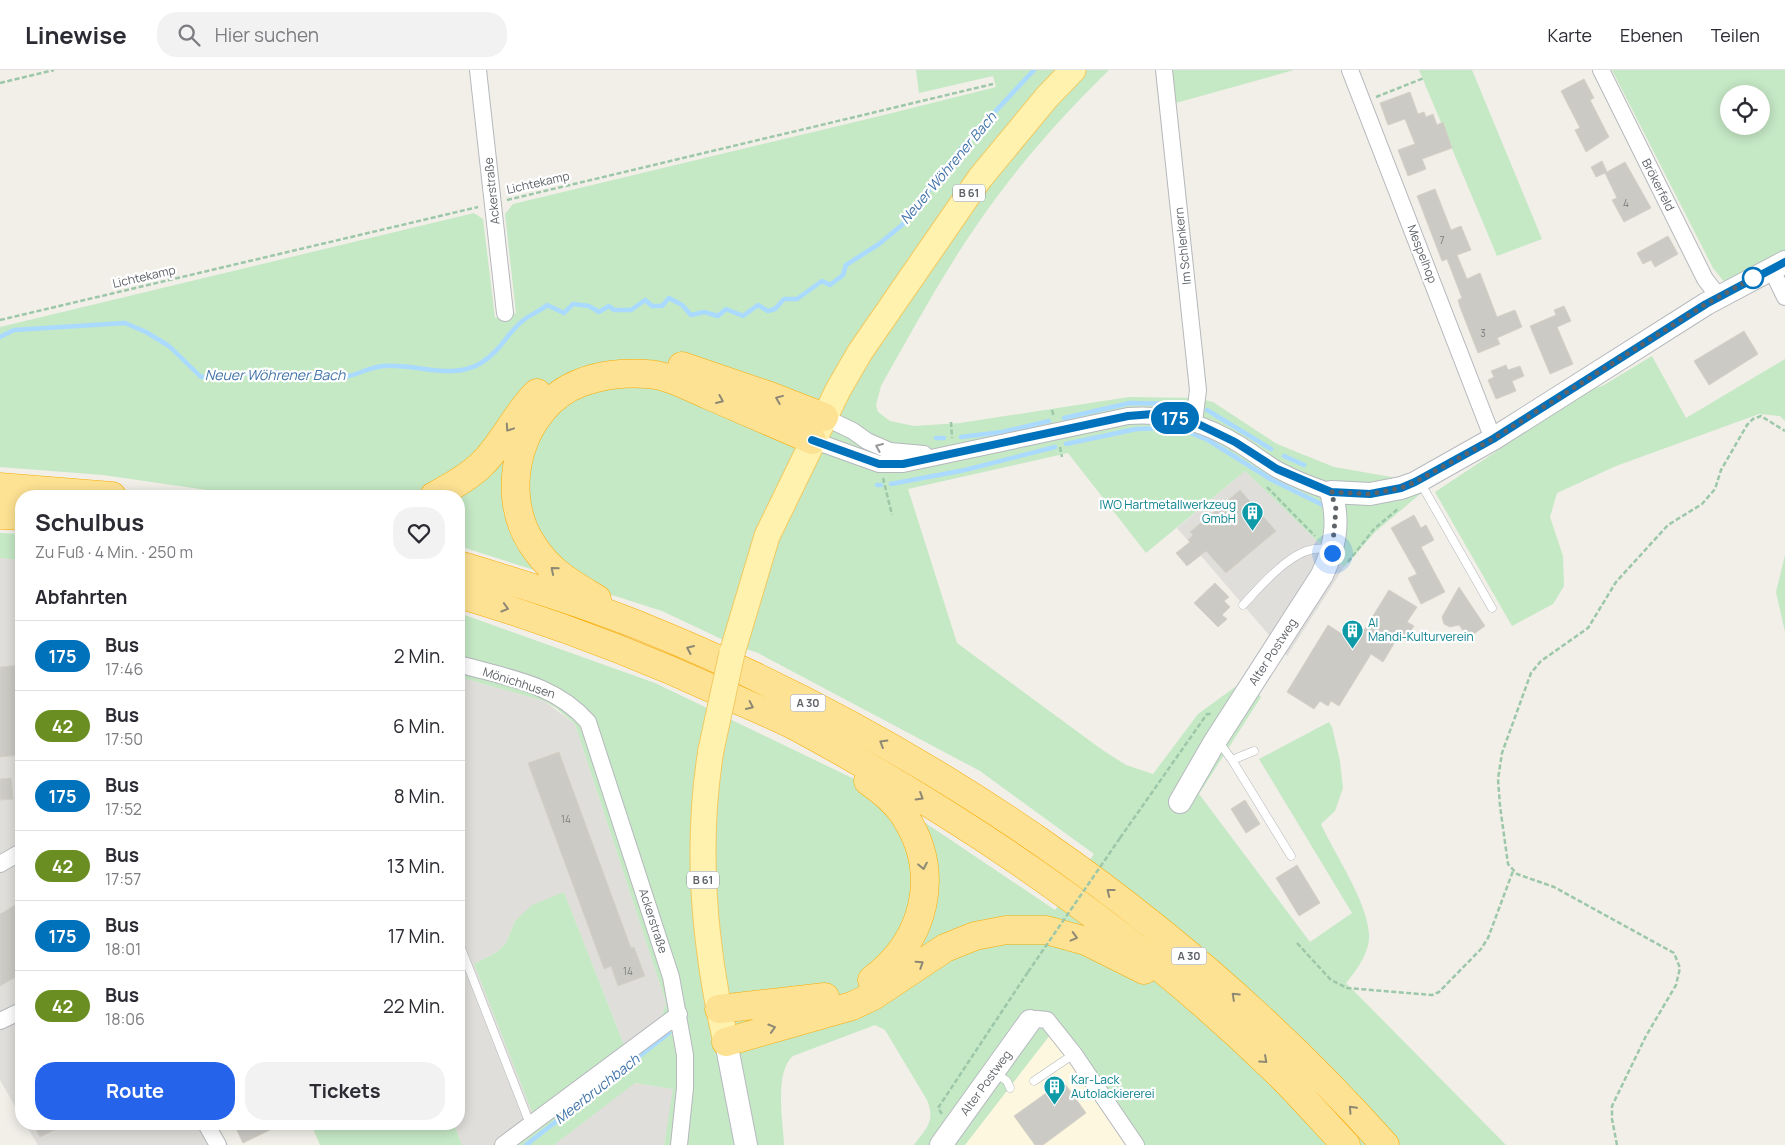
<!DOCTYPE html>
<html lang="de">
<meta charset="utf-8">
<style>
:root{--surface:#fff;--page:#f2f2f3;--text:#2b2b33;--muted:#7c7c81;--line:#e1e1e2;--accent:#2563eb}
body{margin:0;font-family:Manrope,sans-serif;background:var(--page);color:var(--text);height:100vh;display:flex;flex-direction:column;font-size:19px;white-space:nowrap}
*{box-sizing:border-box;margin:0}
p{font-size:16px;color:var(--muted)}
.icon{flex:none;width:28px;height:28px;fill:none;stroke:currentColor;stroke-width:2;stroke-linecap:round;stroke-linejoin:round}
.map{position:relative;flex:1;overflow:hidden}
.drawer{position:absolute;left:15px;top:420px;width:450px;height:640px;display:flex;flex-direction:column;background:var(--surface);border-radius:20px;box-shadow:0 2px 12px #0003}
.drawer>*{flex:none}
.badge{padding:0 10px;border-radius:16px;font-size:18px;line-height:32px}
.buttons{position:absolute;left:1720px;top:15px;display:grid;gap:10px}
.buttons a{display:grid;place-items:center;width:50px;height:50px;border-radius:50%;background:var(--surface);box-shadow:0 2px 12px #0003;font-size:25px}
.you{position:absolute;width:25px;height:25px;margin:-12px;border:4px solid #fff;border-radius:50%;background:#1a73e8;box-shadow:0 0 0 8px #1a73e833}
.map>.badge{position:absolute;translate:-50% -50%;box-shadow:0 0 0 2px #fff}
h2{padding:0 20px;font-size:19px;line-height:45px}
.round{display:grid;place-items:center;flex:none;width:52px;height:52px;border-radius:20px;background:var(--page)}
.overview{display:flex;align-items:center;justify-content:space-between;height:85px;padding:0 20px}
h1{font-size:24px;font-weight:700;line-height:38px}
.button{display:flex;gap:10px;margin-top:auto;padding:10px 20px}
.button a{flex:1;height:58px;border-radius:20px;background:var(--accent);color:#fff;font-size:20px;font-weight:700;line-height:58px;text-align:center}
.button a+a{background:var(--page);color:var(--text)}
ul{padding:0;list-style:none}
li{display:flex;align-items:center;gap:15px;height:70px;padding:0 20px;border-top:1px solid var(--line)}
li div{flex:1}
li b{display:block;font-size:19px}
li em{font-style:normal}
li .badge{min-width:55px;font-weight:700;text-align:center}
header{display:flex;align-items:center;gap:30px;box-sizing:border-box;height:70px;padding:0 25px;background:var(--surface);border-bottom:1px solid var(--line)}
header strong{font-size:24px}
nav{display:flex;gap:28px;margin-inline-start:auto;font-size:18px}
.search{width:350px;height:45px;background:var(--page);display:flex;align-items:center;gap:12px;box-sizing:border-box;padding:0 18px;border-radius:20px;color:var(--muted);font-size:19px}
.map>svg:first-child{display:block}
.commercial{fill:#fef7e0}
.industrial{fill:#e0deda}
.green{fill:#c5e8c5;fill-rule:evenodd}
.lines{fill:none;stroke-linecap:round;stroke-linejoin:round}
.stream{stroke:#aadaff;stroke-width:4.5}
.building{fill:#cccac5;stroke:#d6d1c6}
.lane-casing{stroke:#b5b8bc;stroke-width:9}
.street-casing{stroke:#b5b8bc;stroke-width:18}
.secondary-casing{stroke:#b6babf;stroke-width:24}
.primary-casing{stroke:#f2c960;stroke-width:27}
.highway-casing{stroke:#f9ab00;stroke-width:29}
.path{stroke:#9cc7a9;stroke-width:2.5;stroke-dasharray:5 2.5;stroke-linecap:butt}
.lane{stroke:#fff;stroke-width:8}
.street{stroke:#fff;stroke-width:16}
.secondary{stroke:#fff;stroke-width:22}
.primary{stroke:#fff2af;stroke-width:25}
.highway{stroke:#fde293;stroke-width:28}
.primary-bridge-casing{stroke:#f2c960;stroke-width:27;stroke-linecap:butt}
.path-bridge{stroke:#9cc7a9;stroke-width:2.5;stroke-dasharray:5 2.5;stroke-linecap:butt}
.primary-bridge{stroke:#fff2af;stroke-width:25}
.oneway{stroke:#8e8975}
.oneway2{stroke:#979a9d}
.line-casing{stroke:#fff;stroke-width:11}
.line{stroke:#0072bc;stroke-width:8}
.walk{stroke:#5f6368;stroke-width:5;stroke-dasharray:0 9}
.stop-dot{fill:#fff;stroke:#0072bc;stroke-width:2.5}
.labels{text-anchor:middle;stroke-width:4.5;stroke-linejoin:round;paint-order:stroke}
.number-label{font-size:10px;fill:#7a7d7f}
.shield{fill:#fff;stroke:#8f9295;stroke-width:1}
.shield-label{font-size:11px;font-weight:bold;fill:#5f6368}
.street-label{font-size:12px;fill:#5f6368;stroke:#fff}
.culture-label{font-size:12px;fill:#0d838f;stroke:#fff;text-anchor:start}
.water-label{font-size:14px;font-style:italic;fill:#4174aa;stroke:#fff}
</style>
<header>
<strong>Linewise</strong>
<div class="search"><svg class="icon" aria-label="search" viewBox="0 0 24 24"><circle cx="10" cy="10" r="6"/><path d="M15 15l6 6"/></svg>Hier suchen</div>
<nav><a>Karte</a><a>Ebenen</a><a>Teilen</a></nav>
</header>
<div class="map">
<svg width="1785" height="1075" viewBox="0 0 1785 1075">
<rect width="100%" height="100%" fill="#f1efe8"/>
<path class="commercial" d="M 1057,956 L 1142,1075 L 965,1075 L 964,1074 Z"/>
<path class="industrial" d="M 1245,401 L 1344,497 L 1287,586 L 1177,458 Z
M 0,488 L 21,490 L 21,1047 L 0,1010 Z
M 459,607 L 544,631 L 575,654 L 666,933 L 662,946 L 624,975 L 564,822 L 515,851 L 506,873 L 497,882 L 474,894 L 532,1042 L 492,1075 L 462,1075 L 454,1054 L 459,1054 Z
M 634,1013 L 674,1019 L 664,1075 L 554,1075 Z
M 25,1054 L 217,1054 L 228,1075 L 38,1075 Z"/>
<path class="green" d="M 916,0 L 1109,0 C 1068,40 1030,82 996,128 C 952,187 917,252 881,316 L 876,335 L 878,342 L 890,351 L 914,356 L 960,353 L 1129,327 L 1197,328 L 1213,332 L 1277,374 L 1334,397 L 1432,414 L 1375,462 L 1344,497 L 1245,401 L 1146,483 L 1068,383 L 908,419 L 957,573 L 1101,679 L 1126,695 L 1153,704 L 1198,644 L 1246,609 L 1261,627 L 1199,724 L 1310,872 L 1352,843 L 1259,689 L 1329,652 L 1332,657 L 1340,691 L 1343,718 L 1335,741 L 1321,754 C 1335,785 1367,831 1369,864 C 1370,882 1357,900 1346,913 L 1506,1075 L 1142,1075 L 1057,956 L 965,1075 L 914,1075 C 926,1058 936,1052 927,1030 L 885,960 L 875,955 L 793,986 C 774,1002 783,1051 784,1075 L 664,1075 L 673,1019 L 635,1013 L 554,1075 L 492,1075 L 532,1042 L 474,894 L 497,882 L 506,873 L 515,851 L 532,835 L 564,822 L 624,975 L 662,946 L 666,933 L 575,654 L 556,638 L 544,631 L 459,607 L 459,543 L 655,613 L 875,719 L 1055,840 L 1094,784 L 980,701 L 758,583 L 732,574 L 662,541 L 459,476 L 459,426 L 248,426 L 103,405 L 0,397 L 0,257 L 474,143 L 483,149 L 495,248 L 516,243 L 505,144 L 513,134 L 880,46 L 996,17 L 993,6 L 919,23 Z
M 1161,0 L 1294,0 L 1165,36 Z
M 1419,0 L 1472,0 L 1542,169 L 1497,186 Z
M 1612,0 L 1785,0 L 1785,188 L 1729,218 L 1713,198 ZM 1729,24 L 1761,24 L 1761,56 L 1729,56 Z
M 1652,286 L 1686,348 L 1785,289 L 1785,351 L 1780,346 L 1759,344 L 1616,396 L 1557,423 L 1550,447 L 1563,486 L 1564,516 L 1553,534 L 1512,556 L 1435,422 L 1586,322 L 1604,315 Z
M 0,463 L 21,464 L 21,490 L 0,488 Z
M 1785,485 L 1785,562 L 1776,522 Z
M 311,1054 L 454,1054 L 462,1075 L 320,1075 Z"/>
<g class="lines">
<path class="stream" d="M 0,267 L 14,260 L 125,253 L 146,262 L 169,276 L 201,307 L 270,302 L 344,307 C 358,305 369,297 384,296 C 417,293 451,311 481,293 C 502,280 508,261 525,249 C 532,244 540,241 547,235 L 564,243 L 573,234 L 589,236 L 599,242 L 609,236 L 614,240 L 631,240 L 645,230 L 652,236 L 662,236 L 669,228 L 682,235 L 691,245 L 704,242 L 718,246 L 726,239 L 743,246 L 758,235 L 768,241 L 775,239 L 784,229 L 797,229 L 822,211 L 830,215 L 843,205 L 846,195 L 879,174 L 902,155 L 963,76 L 1034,0
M 1207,340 L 1271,379
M 1064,348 L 1130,333 L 1184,334
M 1180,359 L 1208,370 L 1272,410 L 1323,435
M 961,367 L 1002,362 L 1049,351
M 936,368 L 944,368
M 1066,374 L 1136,359 L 1167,358
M 1284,386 L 1304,395
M 891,414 L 965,400 L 1055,377
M 877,415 L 881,415
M 526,1075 L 669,963"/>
</g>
<path class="building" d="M 1584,9 L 1594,28 L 1590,30 L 1609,67 L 1586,82 L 1575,60 L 1580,58 L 1561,21 Z
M 1410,22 L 1418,44 L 1424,42 L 1426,47 L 1433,44 L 1437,55 L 1443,52 L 1452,78 L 1422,89 L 1426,99 L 1408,106 L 1398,80 L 1415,74 L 1405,49 L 1388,55 L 1380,33 Z
M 1602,91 L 1607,102 L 1625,92 L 1651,138 L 1624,152 L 1612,130 L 1617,128 L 1605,103 L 1596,107 L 1591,97 Z
M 1435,119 L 1451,160 L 1461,156 L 1471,180 L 1457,185 L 1467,209 L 1480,203 L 1497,247 L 1515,240 L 1522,257 L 1497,268 L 1500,274 L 1478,283 L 1460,237 L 1458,230 L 1462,228 L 1447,189 L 1442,191 L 1417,126 Z
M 1668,166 L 1678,184 L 1655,197 L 1651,190 L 1643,194 L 1637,183 Z
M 1564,236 L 1571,251 L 1557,257 L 1573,294 L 1550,304 L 1530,256 L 1556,245 L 1554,240 Z
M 1744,261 L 1758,284 L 1709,315 L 1694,291 Z
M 1506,295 L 1508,300 L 1520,296 L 1524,306 L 1512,311 L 1516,321 L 1496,329 L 1488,310 L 1494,307 L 1491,301 Z
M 1240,420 L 1276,461 L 1226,503 L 1206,481 L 1187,496 L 1176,483 L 1190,472 L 1188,470 L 1193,465 L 1190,462 Z
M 1414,445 L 1421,458 L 1426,455 L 1434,470 L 1421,477 L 1445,522 L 1421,534 L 1408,508 L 1417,504 L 1391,458 Z
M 1215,513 L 1229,527 L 1224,531 L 1230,537 L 1222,545 L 1227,549 L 1218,557 L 1194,533 Z
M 1459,517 L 1485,556 L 1468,568 L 1459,555 L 1450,557 L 1444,554 L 1442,547 Z
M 1389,520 L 1417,537 L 1407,552 L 1414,556 L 1407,566 L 1401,562 L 1383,592 L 1371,584 L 1339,636 L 1331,631 L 1328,636 L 1320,631 L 1314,639 L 1287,622 L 1328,555 L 1356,573 Z
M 21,595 L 21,685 L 0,687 L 0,597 Z
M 559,682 L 631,878 L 634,877 L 645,906 L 618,916 L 611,896 L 604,899 L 528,693 Z
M 11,708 L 13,729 L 0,730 L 0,709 Z
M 1245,730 L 1260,754 L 1246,763 L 1231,739 Z
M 1297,795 L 1320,833 L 1299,846 L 1276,808 Z
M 21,832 L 21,904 L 0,916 L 0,844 Z
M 1063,1011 L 1086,1043 L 1043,1075 L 1035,1075 L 1014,1046 Z
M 33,1054 L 66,1054 L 40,1067 Z
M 234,1054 L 282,1054 L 243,1073 Z"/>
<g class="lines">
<defs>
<path id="lane" d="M 1418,414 L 1424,419 L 1492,538
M 1243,535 C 1262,515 1298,470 1329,480
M 1216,674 L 1224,679 L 1232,690 L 1291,786
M 1232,690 L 1254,681
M 459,873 L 530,1054
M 995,1003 L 1007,1011 L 1010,1018
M 1034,1011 L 1074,984"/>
<path id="street" d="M 478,0 L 505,243
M 1164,0 L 1198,320 L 1194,352
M 1350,0 L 1493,369
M 1601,0 L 1705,209 L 1719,227
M 1771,198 L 1785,227
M 824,347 L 853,361 L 867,371 L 890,381 L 924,384
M 812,370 L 879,394 L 903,394 L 1128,346 C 1167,343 1203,352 1237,373 C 1251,381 1264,392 1278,400 C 1295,409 1313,416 1331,422
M 459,594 C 507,608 554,613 588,652 L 671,907 L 685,985 L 685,1018 L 679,1075
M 0,794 L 21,782
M 0,951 L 21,941
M 1030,951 L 1037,949 L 1047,950 L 1074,984 L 1136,1075
M 206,1054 L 218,1075
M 503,1075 L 679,944"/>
<path id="secondary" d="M 1180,732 L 1214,673 L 1322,505 C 1335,477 1340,452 1331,422 L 1370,424 L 1401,418 L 1415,413 L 1493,369 L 1706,234 L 1785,192
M 726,972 L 746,1075
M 941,1075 L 1030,951"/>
<path id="primary" d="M 732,583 L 767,466 L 838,320 L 860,282 L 980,108 L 1047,27 L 1073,0
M 711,680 C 695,778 704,876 726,972"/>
<path id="highway" d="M 682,296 L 770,326 L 824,347
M 0,417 L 112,426
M 434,426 C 451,417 469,407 482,394 C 504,373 515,344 537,323
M 0,445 L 21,446
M 459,495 C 519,513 579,532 638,555 C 921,669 1181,847 1385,1075
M 459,524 C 549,551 637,584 722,623 C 746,634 771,644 795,656 C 970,750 1134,862 1277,1002 C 1301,1025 1323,1051 1346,1075
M 597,529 C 569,512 550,502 532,474 C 497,421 520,336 580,313 C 600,305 626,302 647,304 C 668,305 689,317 708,325 C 743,340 778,355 812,370
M 868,711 C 881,720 895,731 904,745 C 942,803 926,869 872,910
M 719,939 L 825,927
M 726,972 L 852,936 L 873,926 L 945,878 L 975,866 L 1006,860 L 1046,860 L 1086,871 L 1144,900"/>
</defs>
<use href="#lane" class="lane-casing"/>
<use href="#street" class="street-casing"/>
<use href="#secondary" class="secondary-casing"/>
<use href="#primary" class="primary-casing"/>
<use href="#highway" class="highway-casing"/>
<path class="path" d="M 0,13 L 54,0
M 1376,27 L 1424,8
M 507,130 L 993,14
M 0,250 L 478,137
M 1052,340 L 1054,347
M 951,352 L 952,368
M 1060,377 L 1062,387
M 883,408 L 892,445
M 1267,417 L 1315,466
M 1348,492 L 1374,459 L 1399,438
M 1120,768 L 1207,644 L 1211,644
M 1297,873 L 1331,910 L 1347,918 L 1432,925 L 1439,922 L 1481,879 L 1488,868 L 1513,801
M 942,1044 L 938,1038 L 1028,902
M 1617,1075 L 1612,1049 L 1612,1036 L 1646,966 L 1676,915 L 1680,898 L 1674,883 L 1554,817 L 1517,804 L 1508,794 L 1500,736 L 1498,709 L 1502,683 L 1531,603 L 1541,591 L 1588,558 L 1616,512 L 1668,455 L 1702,434 L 1715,419 L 1721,400 L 1747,355 L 1753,349 L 1761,346 L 1785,361"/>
<use href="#lane" class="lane"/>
<use href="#street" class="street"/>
<use href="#secondary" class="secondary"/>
<use href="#primary" class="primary"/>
<use href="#highway" class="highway"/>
<defs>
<path id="primary-bridge" d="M 711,680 L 732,583"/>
</defs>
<use href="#primary-bridge" class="primary-bridge-casing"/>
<path class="path-bridge" d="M 1028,902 L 1120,768"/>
<use href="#primary-bridge" class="primary-bridge"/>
</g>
<defs><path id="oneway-chevron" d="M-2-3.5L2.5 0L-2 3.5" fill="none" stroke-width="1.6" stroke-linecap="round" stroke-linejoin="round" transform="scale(1.25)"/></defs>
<g class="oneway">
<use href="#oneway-chevron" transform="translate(779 329) rotate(-158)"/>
<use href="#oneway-chevron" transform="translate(720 330) rotate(23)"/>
<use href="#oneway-chevron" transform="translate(509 358) rotate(124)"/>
<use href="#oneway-chevron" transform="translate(554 500) rotate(-140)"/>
<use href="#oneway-chevron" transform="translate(505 538) rotate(17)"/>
<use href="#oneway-chevron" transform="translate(690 579) rotate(-156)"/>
<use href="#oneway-chevron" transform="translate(750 636) rotate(25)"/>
<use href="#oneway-chevron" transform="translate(883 673) rotate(-149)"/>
<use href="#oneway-chevron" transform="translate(920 727) rotate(31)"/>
<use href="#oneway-chevron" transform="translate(923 796) rotate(79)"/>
<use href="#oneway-chevron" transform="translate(1110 822) rotate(-142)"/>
<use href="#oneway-chevron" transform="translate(1074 867) rotate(15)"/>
<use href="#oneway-chevron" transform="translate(920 894) rotate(-33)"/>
<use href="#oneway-chevron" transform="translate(1235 926) rotate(-137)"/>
<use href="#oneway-chevron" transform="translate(772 958) rotate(-17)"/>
<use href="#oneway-chevron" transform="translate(1264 990) rotate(42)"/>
<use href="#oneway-chevron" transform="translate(1352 1039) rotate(-133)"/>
</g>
<use class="oneway2" href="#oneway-chevron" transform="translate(879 377) rotate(-157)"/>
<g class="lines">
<defs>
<path id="line" d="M 812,370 L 879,394 L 903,394 L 1128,346 L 1153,344 L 1194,352 L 1235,372 L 1277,399 L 1331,422 L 1370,424 L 1401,418 L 1415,412 L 1493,369 L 1706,234 L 1785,192"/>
</defs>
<use href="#line" class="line-casing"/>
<use href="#line" class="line"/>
<path class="walk" d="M 1332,483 L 1336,439 L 1331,422 L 1370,424 L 1401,418 L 1415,412 L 1493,369 L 1706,234 L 1753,208"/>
</g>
<defs>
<symbol id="building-pin" viewBox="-11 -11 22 30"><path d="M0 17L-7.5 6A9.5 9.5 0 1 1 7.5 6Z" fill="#0f9aa8" stroke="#fff"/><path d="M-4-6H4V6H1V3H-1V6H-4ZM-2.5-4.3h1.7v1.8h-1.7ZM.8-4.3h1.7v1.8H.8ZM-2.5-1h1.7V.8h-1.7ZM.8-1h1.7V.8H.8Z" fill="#fff"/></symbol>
</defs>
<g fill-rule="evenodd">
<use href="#building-pin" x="1240" y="430" width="25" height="34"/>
<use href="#building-pin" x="1340" y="548" width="25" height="34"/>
<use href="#building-pin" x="1042" y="1004" width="25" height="34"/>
</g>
<circle class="stop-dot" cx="1753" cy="208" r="10"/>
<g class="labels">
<g class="number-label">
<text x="1626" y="137">4</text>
<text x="1442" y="174">7</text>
<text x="1483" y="267">3</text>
<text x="566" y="753">14</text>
<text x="628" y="905">14</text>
</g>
<g class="shield">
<rect x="953" y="114.5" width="32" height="17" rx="4"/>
<rect x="790.5" y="624.5" width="35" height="17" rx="4"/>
<rect x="687" y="801.5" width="32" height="17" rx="4"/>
<rect x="1171.5" y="877.5" width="35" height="17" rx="4"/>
</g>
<g class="shield-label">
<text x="969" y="127">B 61</text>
<text x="808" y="637">A 30</text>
<text x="703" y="814">B 61</text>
<text x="1189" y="890">A 30</text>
</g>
<g class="street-label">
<text transform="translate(538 113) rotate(-13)" y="4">Lichtekamp</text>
<text transform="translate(1658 115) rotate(63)" y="4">Brökerfeld</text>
<text transform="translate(492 121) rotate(-96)" y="4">Ackerstraße</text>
<text transform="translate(1183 176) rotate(-96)" y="4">Im Schlenkern</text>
<text transform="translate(1422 184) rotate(69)" y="4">Mespelhop</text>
<text transform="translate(144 207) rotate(-13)" y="4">Lichtekamp</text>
<text transform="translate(1273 582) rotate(-57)" y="4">Alter Postweg</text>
<text transform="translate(519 613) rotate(18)" y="4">Mönichhusen</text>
<text transform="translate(653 851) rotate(72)" y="4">Ackerstraße</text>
<text transform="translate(986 1013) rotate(-54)" y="4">Alter Postweg</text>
</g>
<g class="culture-label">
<text x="1236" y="439" text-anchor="end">IWO Hartmetallwerkzeug<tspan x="1236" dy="14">GmbH</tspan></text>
<text x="1368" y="557">Al<tspan x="1368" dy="14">Mahdi-Kulturverein</tspan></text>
<text x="1071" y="1014">Kar-Lack<tspan x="1071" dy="14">Autolackiererei</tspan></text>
</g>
<g class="water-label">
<text transform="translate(948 98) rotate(-50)" y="5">Neuer Wöhrener Bach</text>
<text x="275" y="310">Neuer Wöhrener Bach</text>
<text transform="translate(597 1019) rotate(-38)" y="5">Meerbruchbach</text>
</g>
</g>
</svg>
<div class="buttons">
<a><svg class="icon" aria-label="locate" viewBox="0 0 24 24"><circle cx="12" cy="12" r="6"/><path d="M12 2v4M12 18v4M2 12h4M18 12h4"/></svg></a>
</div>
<div class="you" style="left:1332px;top:483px"></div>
<b class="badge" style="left:1175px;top:348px;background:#0072bc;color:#fff">175</b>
<section class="drawer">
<div class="overview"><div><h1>Schulbus</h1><p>Zu Fuß · 4 Min. · 250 m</p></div><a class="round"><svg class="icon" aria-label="heart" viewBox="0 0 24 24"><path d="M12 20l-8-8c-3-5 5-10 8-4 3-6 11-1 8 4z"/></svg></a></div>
<h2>Abfahrten</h2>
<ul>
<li><span class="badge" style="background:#0072bc;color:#fff">175</span><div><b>Bus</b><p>17:46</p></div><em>2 Min.</em></li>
<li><span class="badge" style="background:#6b8e23;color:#fff">42</span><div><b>Bus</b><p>17:50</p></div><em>6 Min.</em></li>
<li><span class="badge" style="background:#0072bc;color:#fff">175</span><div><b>Bus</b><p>17:52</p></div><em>8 Min.</em></li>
<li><span class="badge" style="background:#6b8e23;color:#fff">42</span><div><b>Bus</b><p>17:57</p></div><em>13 Min.</em></li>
<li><span class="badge" style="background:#0072bc;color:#fff">175</span><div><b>Bus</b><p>18:01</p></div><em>17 Min.</em></li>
<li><span class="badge" style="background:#6b8e23;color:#fff">42</span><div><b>Bus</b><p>18:06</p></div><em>22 Min.</em></li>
</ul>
<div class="button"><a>Route</a><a>Tickets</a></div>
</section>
</div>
